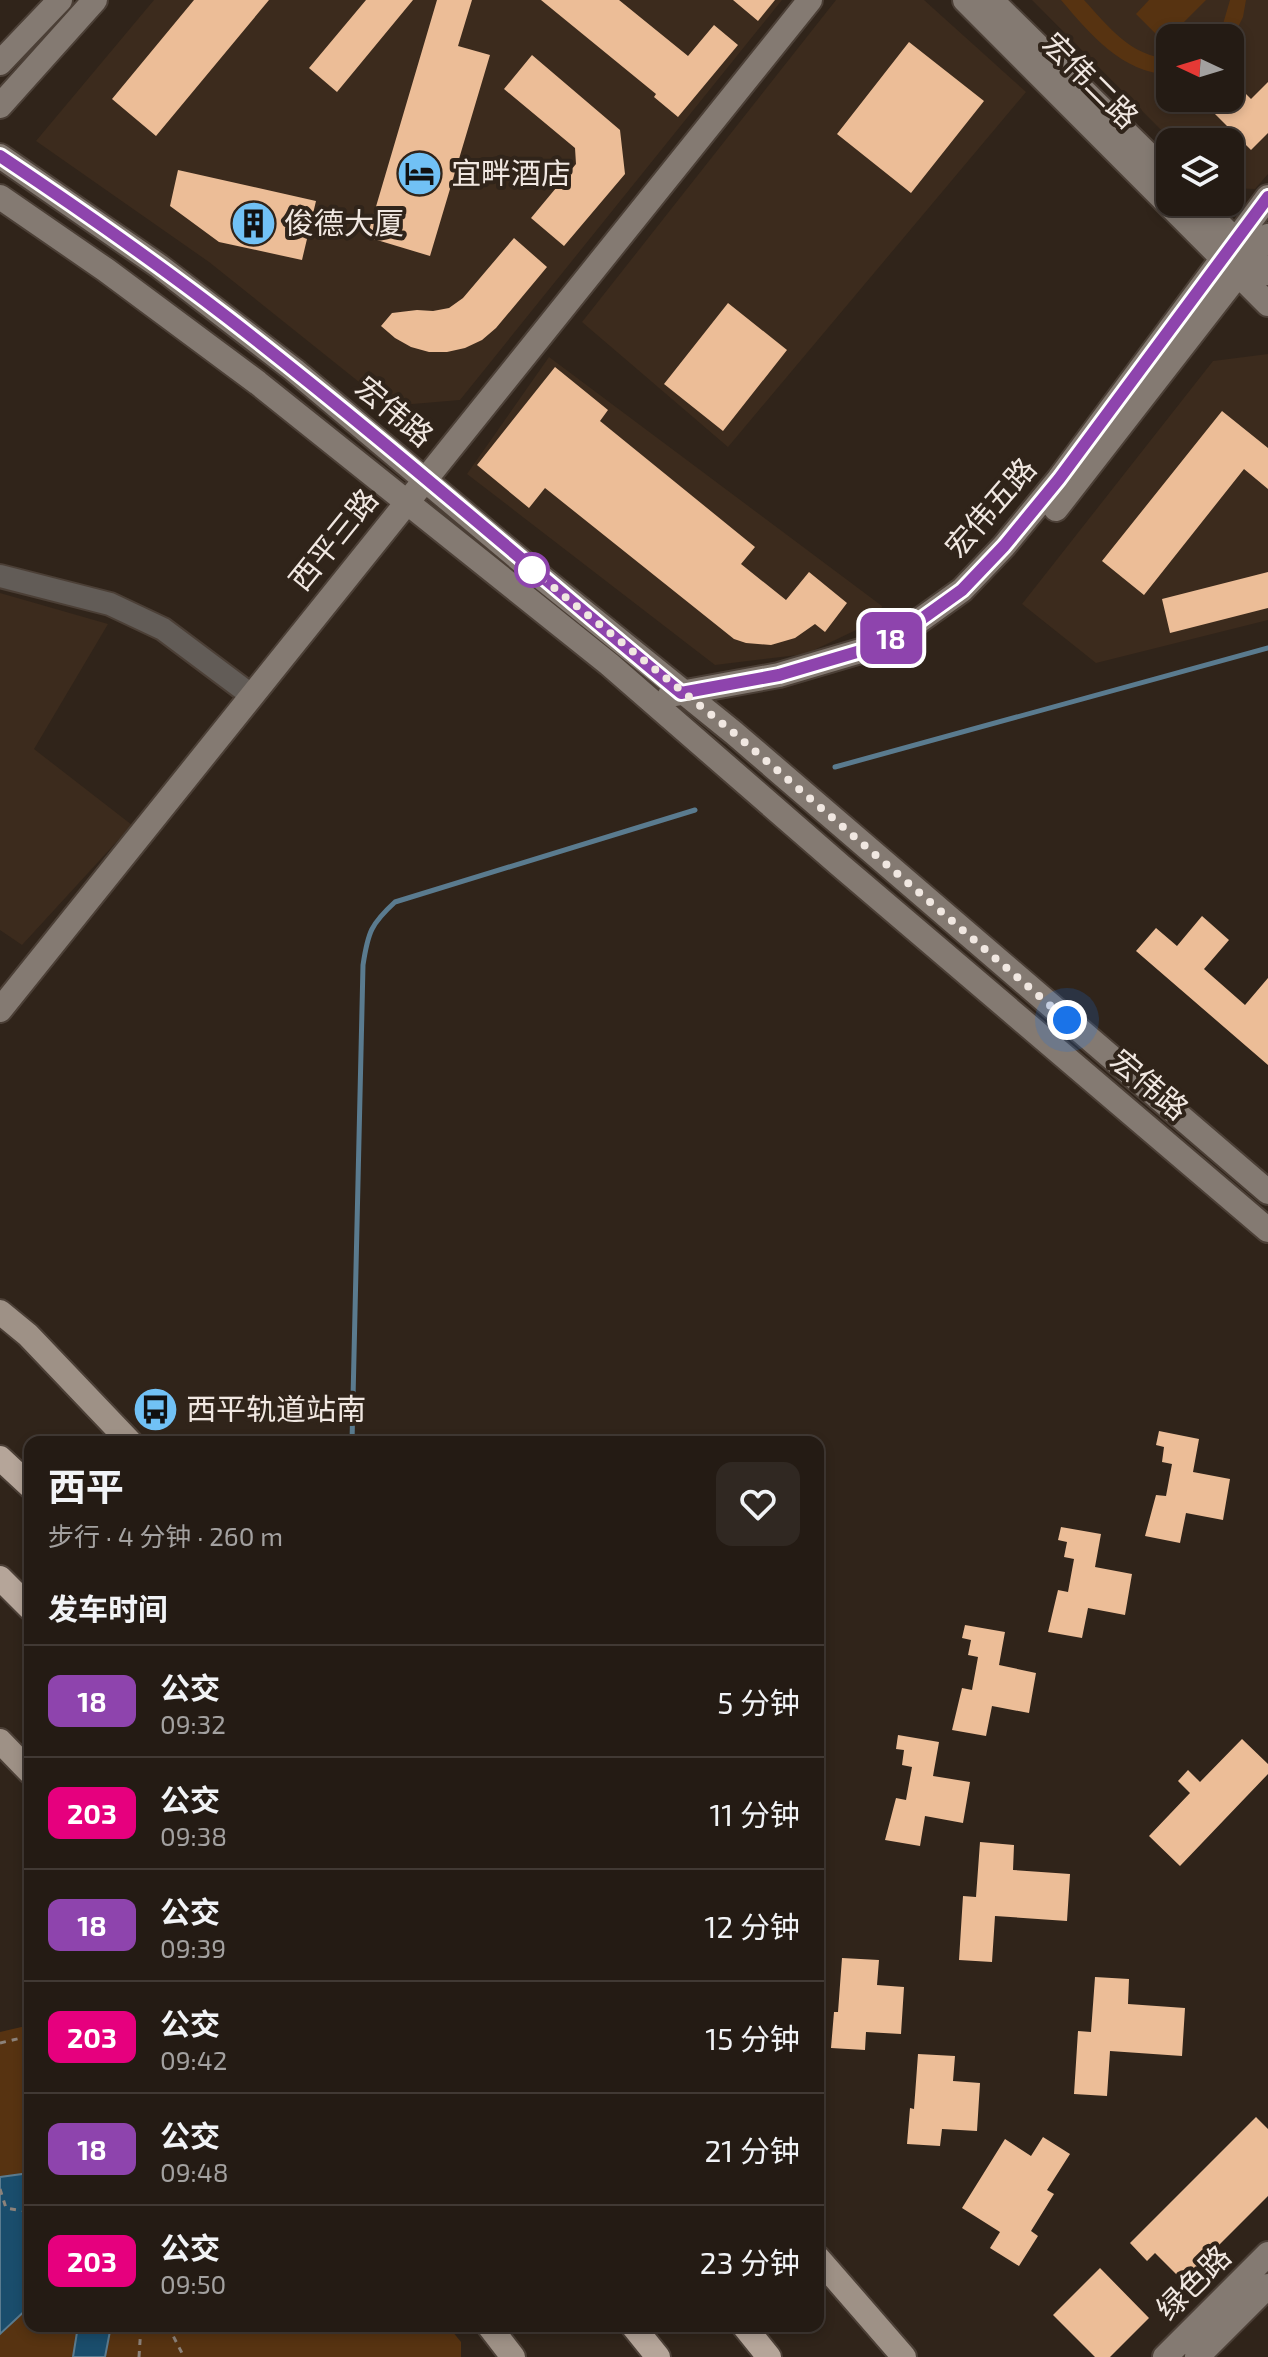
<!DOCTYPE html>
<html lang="zh">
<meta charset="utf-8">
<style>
:root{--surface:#241b14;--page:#302822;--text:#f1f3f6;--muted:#a3a1a0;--line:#413934}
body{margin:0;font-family:"Exo 2","Noto Sans SC",sans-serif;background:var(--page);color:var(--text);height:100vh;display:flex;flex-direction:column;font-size:30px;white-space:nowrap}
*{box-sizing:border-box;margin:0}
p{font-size:26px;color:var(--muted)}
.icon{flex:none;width:44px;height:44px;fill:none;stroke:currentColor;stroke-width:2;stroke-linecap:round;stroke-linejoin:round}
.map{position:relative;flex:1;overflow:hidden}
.side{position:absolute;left:24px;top:1436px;width:800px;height:896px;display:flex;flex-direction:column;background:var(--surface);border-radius:16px;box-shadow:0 4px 12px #0003,0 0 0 2px var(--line)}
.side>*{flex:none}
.badge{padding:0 16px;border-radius:12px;font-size:28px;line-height:52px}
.needle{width:52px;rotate:274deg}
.buttons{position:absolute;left:1156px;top:24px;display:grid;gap:16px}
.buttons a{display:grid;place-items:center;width:88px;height:88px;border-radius:16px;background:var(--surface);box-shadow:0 4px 12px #0003,0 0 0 2px var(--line);font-size:40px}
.you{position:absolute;width:40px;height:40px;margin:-20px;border:6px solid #fff;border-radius:50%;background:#1a73e8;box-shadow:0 0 0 12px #1a73e833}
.map>.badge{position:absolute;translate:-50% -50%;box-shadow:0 0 0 4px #fff}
h2{padding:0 24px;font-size:30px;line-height:72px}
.round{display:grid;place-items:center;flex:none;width:84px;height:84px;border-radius:16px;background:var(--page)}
.headline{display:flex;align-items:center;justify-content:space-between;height:136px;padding:0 24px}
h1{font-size:38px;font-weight:700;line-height:60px}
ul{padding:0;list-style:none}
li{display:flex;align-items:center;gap:24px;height:112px;padding:0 24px;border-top:2px solid var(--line)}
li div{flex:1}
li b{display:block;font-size:30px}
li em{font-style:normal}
li .badge{min-width:88px;font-weight:700;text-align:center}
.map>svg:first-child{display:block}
.built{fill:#3c2b1d;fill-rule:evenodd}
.green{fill:#573311}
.water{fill:#1a4d6c;stroke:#5a7b8f;stroke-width:2}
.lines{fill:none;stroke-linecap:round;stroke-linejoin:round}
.stream{stroke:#5a7b8f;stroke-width:5}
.building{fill:#ecbd97}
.street-casing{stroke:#4b3f36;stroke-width:26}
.secondary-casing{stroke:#4b3f36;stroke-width:28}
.primary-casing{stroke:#4b3f36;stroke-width:28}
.highway-casing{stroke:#4b3f36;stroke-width:28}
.path{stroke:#8c827a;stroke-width:3;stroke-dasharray:6 6;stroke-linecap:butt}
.street{stroke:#625c57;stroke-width:22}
.secondary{stroke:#847a72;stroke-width:24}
.primary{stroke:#9e9186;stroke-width:24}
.highway{stroke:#b5a599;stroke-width:24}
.line-casing{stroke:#fff;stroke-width:18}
.line{stroke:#8e44ad;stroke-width:12}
.walk{stroke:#f0e7e1;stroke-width:8;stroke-dasharray:0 14.4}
.stop-dot{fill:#fff;stroke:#8e44ad;stroke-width:4}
.labels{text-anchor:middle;stroke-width:8;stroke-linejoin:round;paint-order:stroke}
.street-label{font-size:30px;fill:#f0e7e1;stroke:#30241a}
.poi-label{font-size:30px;fill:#f0e7e1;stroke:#30241a;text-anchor:start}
</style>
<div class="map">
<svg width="1268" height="2357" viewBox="0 0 1268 2357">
<rect width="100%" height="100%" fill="#30241a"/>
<path class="built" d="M 154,0 L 782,0 L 460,400 L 389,406 L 209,262 L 36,141 Z
M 836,0 L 924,0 L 1026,92 L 728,447 L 582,322 Z
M 1032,0 L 1268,0 L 1268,174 L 1255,189 L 1230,188 L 1230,142 L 1173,142 ZM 1170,38 L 1230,38 L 1230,98 L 1170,98 Z
M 1268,354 L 1268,620 L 1096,663 L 1022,604 L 1213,361 Z
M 549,357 L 882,606 L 879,619 L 806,654 L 715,665 L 467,474 Z
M 0,593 L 108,624 L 34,749 L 132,825 L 22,945 L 0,930 Z"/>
<path class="green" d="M 1061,0 L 1084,0 C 1109,27 1130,56 1170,59 L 1170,75 C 1121,72 1091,35 1061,0 Z
M 1149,0 L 1206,0 L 1164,42 L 1136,14 Z
M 1230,0 L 1246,0 L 1243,17 L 1230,43 L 1230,38 L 1213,38 L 1223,24 Z
M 30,2025 L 30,2326 L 448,2326 L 461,2342 L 461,2357 L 0,2357 L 0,2032 Z"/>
<path class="water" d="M 30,2173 L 30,2306 L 0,2334 L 0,2177 Z
M 78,2326 L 111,2326 L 105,2357 L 73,2357 Z"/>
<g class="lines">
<path class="stream" d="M 835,767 L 1268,648
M 352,1442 L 363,965 C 368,932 371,924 395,902 L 695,810"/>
</g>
<path class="building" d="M 194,0 L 269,0 L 156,136 L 112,99 Z
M 366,0 L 413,0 L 337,92 L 309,68 Z
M 437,0 L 472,0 L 458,46 L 490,55 L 430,256 L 367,237 Z
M 541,0 L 619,0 L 688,56 L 714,25 L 738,45 L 678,117 L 654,97 L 656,94 Z
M 733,0 L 775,0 L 758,21 Z
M 909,42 L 984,101 L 911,193 L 837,134 Z
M 532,55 L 620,130 L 625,174 L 564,246 L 531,218 L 576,164 L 575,148 L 504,89 Z
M 1230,78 L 1251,99 L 1268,82 L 1268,133 L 1251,150 L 1210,109 L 1220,98 L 1230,98 Z
M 178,170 L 316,201 L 302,260 L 219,242 L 170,206 Z
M 514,238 L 547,267 L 496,328 L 482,340 L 465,348 L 447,352 L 429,352 L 411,347 L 395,338 L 381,326 L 392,313 L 417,310 L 433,311 L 449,308 L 463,298 Z
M 728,303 L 787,350 L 723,431 L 664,384 Z
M 555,367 L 608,410 L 600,421 L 755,547 L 741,564 L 786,600 L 809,572 L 847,603 L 825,632 L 815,624 L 795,638 L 771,645 L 746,643 L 734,639 L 545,488 L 529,508 L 477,465 Z
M 1222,411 L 1268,448 L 1268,489 L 1244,469 L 1144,595 L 1102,561 Z
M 1268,572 L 1268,608 L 1170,633 L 1162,599 Z
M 1202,916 L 1229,940 L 1204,969 L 1245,1005 L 1268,978 L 1268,1065 L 1136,951 L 1156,928 L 1177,946 Z
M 1159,1431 L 1199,1439 L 1193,1472 L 1230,1479 L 1223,1520 L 1186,1513 L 1180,1543 L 1145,1536 L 1156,1495 L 1166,1496 L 1172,1464 L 1162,1462 L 1164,1447 L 1156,1445 Z
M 1061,1527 L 1101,1534 L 1095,1567 L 1132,1574 L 1125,1615 L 1088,1608 L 1082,1638 L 1048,1632 L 1058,1590 L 1068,1592 L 1074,1559 L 1064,1557 L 1067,1542 L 1058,1540 Z
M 965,1625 L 1005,1632 L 999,1665 L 1036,1673 L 1029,1713 L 992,1706 L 986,1736 L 952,1730 L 962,1688 L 972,1690 L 978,1657 L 968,1655 L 971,1640 L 962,1638 Z
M 898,1735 L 939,1742 L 933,1776 L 970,1782 L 963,1823 L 925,1816 L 920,1846 L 885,1840 L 896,1798 L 906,1800 L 912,1767 L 902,1765 L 904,1750 L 896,1749 Z
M 1242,1739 L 1268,1764 L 1268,1774 L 1180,1866 L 1149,1836 L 1190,1793 L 1178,1781 L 1188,1770 L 1200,1782 Z
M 980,1842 L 1014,1845 L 1013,1870 L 1070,1874 L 1067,1921 L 995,1916 L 992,1962 L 959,1960 L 963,1896 L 976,1897 Z
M 842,1958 L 879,1960 L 877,1985 L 904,1987 L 901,2034 L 866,2032 L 865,2050 L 831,2048 L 834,2012 L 838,2012 Z
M 1095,1977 L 1129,1979 L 1128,2004 L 1185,2008 L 1182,2056 L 1110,2051 L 1107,2096 L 1074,2094 L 1078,2031 L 1091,2032 Z
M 918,2054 L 955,2056 L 953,2081 L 980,2083 L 977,2131 L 942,2129 L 940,2146 L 907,2144 L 910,2108 L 914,2109 Z
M 1256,2117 L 1268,2129 L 1268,2196 L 1183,2281 L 1155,2253 L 1147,2261 L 1130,2243 Z
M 1043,2137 L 1070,2154 L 1047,2190 L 1054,2194 L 1031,2231 L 1038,2236 L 1019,2266 L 990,2248 L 1000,2232 L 962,2208 L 1005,2139 L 1031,2156 Z
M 1100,2268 L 1149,2318 L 1110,2357 L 1095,2357 L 1053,2315 Z"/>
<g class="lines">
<defs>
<path id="street" d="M 0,576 L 110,604 L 163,629 L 251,695"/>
<path id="secondary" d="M 965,0 L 1268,304
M 991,0 L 1170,176
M 0,63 L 60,0
M 0,106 L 95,0
M 0,156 L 159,266 L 294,370 L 536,573 L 734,733 L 1268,1192
M 0,197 L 106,270 L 258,383 L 609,664 L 841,866 L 1268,1230
M 1197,202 L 1268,273
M 1056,509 L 1268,236
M 670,695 L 779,675 L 874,647 L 916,623 L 962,590 L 1004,546 L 1059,479 L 1268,197
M 0,1010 L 810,0
M 1165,2357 L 1268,2254
M 1197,2357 L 1268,2286"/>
<path id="primary" d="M 0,1312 L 28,1335 L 130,1442
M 0,1741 L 30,1772
M 818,2258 L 904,2357
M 489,2326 L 513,2357"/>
<path id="highway" d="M 0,1458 L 30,1486
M 0,1578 L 30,1608
M 633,2326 L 658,2357
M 744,2326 L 769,2357"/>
</defs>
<use href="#street" class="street-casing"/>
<use href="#secondary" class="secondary-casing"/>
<use href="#primary" class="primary-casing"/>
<use href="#highway" class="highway-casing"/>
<path class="path" d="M 0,2043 L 30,2036
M 0,2189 L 6,2208 L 30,2212
M 168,2326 L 184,2357
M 139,2357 L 141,2326"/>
<use href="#street" class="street"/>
<use href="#secondary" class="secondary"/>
<use href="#primary" class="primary"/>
<use href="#highway" class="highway"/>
</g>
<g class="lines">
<defs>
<path id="line" d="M 0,156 C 78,208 154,261 228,318 C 383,438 530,568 681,693 L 779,675 L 874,647 L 916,623 L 962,590 L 1004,546 L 1059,479 L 1268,197"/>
</defs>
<use href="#line" class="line-casing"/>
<use href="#line" class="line"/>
<path class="walk" d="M 532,570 L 734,733 L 1067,1020"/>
</g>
<defs>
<symbol id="hotel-disc" viewBox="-11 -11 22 22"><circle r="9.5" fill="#71c1f5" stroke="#30241a"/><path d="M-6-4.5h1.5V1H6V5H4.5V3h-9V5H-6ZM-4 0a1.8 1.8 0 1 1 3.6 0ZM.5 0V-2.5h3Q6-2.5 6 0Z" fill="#111"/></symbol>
<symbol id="building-disc" viewBox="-11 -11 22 22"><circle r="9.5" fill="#71c1f5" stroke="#30241a"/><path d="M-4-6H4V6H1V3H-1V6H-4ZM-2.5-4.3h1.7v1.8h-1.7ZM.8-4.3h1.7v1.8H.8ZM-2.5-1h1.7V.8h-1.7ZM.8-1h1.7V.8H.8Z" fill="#111"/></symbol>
<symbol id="bus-disc" viewBox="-11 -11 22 22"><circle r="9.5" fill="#71c1f5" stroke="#30241a"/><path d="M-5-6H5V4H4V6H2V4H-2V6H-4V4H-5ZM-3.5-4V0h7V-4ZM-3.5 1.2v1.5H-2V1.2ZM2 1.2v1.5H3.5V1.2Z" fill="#111"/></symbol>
</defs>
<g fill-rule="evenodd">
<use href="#hotel-disc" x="394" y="148" width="51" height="51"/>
<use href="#building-disc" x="228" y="198" width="51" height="51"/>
<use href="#bus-disc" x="130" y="1384" width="51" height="51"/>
</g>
<circle class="stop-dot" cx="532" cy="570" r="16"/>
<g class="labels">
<g class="street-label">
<text transform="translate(1090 81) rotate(45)" y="10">宏伟二路</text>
<text transform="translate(394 412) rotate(40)" y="10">宏伟路</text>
<text transform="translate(991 508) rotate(-49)" y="10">宏伟五路</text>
<text transform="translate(334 540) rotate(-51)" y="10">西平三路</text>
<text transform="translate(1149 1085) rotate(40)" y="10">宏伟路</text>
<text transform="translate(1194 2283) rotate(-45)" y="10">绿色路</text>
</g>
<g class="poi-label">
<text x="451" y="184">宜畔酒店</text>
<text x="284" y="234">俊德大厦</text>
<text x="186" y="1420">西平轨道站南</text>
</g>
</g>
</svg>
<div class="buttons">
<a><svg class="needle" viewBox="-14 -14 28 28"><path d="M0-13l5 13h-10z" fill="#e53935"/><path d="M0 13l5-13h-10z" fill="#a3a1a0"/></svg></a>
<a><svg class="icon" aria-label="layers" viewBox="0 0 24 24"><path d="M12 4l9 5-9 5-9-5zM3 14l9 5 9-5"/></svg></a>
</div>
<div class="you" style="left:1067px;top:1020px"></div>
<b class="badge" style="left:891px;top:638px;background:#8e44ad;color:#fff">18</b>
<section class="side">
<div class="headline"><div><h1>西平</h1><p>步行 · 4 分钟 · 260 m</p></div><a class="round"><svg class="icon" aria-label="heart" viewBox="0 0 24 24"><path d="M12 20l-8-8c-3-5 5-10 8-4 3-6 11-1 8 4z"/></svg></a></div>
<h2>发车时间</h2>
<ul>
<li><span class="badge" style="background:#8e44ad;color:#fff">18</span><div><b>公交</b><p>09:32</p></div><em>5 分钟</em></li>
<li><span class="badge" style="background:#e6007e;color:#fff">203</span><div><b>公交</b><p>09:38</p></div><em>11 分钟</em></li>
<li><span class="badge" style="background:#8e44ad;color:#fff">18</span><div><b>公交</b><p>09:39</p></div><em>12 分钟</em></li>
<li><span class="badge" style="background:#e6007e;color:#fff">203</span><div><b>公交</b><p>09:42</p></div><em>15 分钟</em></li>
<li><span class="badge" style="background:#8e44ad;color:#fff">18</span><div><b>公交</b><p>09:48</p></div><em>21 分钟</em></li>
<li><span class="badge" style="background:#e6007e;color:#fff">203</span><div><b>公交</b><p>09:50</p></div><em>23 分钟</em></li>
</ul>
</section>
</div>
